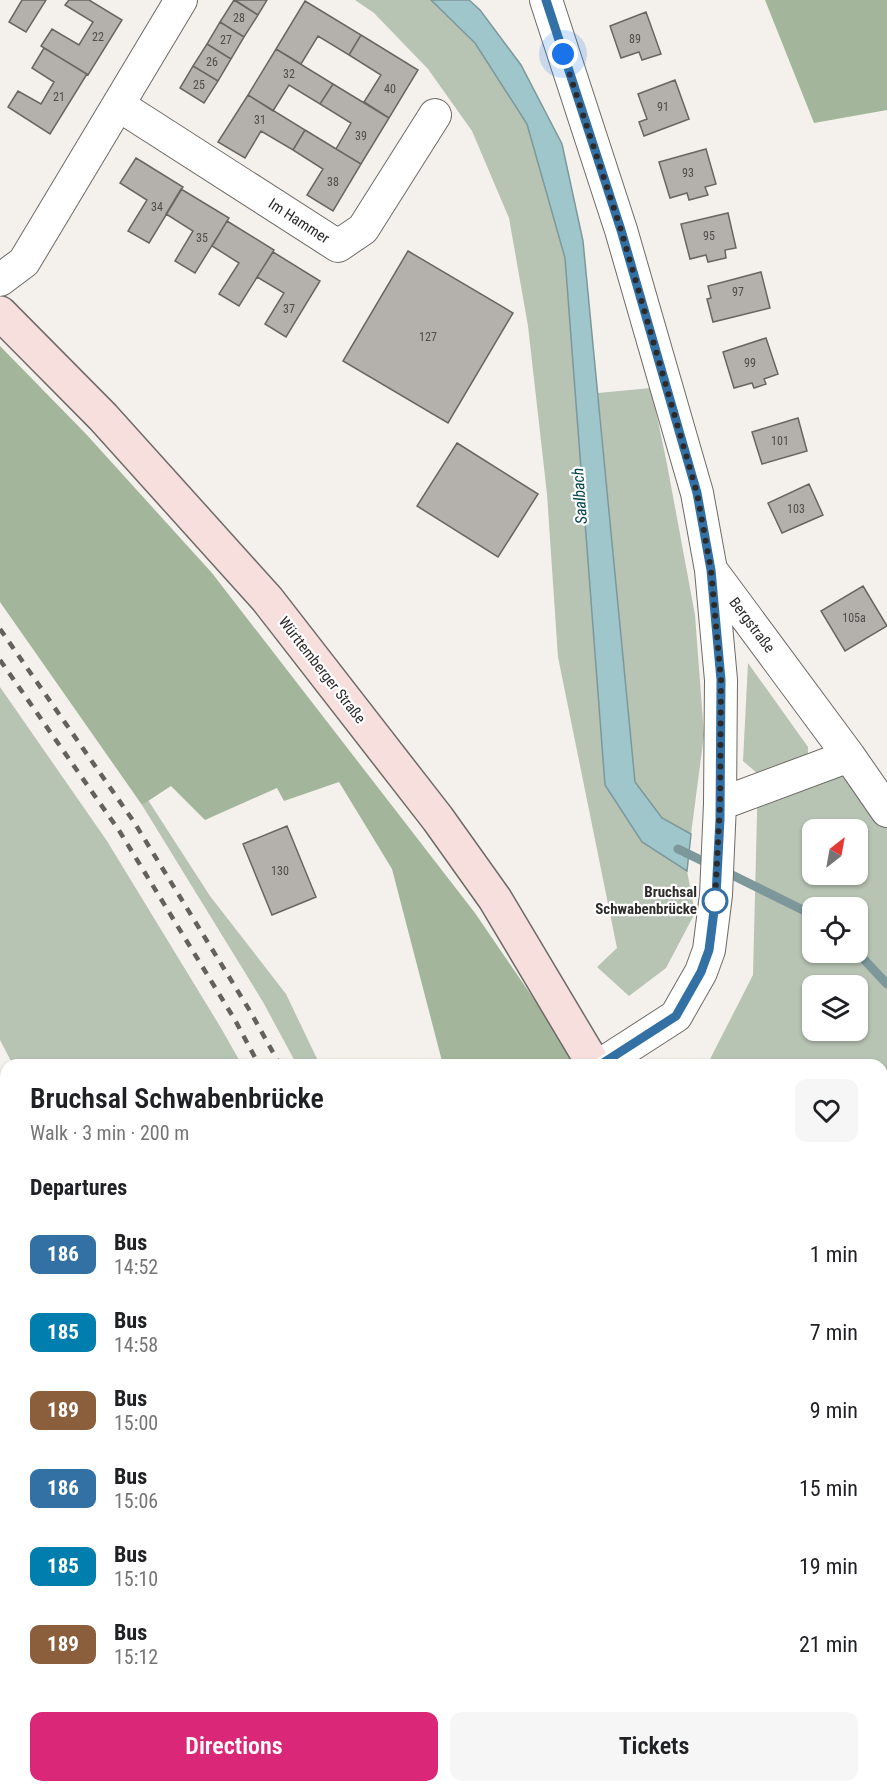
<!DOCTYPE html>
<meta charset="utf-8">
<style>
:root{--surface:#fff;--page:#f6f6f6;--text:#202124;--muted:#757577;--accent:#db2777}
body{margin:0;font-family:"Roboto Condensed",sans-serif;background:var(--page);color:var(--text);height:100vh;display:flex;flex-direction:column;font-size:22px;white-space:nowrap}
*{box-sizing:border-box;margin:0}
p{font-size:20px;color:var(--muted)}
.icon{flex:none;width:33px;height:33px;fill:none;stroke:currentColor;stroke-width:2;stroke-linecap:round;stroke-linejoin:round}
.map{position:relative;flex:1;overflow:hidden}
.drawer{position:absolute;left:0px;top:1059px;width:888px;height:734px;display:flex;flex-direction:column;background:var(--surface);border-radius:18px 18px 0 0;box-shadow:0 2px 4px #0004}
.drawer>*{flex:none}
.badge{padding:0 12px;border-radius:9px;font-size:21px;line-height:39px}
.needle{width:39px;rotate:31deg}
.fabs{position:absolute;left:802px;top:819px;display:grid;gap:12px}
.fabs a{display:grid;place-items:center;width:66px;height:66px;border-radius:12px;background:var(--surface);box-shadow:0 2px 4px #0004;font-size:30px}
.you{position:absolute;width:30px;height:30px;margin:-15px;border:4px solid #fff;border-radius:50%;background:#1a73e8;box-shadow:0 0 0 9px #1a73e833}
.map>.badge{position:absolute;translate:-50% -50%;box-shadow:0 0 0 3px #fff}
h2{padding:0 30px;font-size:22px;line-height:54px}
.round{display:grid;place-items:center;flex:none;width:63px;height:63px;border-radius:12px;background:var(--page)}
.headline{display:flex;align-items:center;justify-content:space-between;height:102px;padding:0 30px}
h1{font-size:28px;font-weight:600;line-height:45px}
.button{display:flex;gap:12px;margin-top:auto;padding:12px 30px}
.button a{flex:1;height:69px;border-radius:12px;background:var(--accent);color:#fff;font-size:24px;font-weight:600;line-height:69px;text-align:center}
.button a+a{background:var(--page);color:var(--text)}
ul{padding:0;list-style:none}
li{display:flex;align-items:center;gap:18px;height:78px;padding:0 30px}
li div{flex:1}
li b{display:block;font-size:22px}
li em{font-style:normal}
li .badge{min-width:66px;font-weight:700;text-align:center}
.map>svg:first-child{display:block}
.green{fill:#b7c3b3;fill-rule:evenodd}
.forest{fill:#a3b69b}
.water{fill:#9ec6cb;stroke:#7c989b;stroke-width:1.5}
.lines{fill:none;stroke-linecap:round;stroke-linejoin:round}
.stream{stroke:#7c989b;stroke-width:9}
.building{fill:#b4b0ac;stroke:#696662;stroke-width:1.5}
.minor-casing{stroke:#6e6a67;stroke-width:34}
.secondary-casing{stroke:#6e6a67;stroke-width:36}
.minor{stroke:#fff;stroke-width:32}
.secondary{stroke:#f7dfde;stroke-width:33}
.rail{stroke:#63605e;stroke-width:4.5;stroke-dasharray:8 8;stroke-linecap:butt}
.line-casing{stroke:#fff;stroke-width:14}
.line{stroke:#3371a5;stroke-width:9}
.walk{stroke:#2d2b2a;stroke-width:6;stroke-dasharray:0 10.8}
.stop-dot{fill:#fff;stroke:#3371a5;stroke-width:3}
.labels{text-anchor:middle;stroke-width:4.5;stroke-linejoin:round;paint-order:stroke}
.number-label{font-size:12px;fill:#4f4c4a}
.street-label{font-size:15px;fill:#2d2b2a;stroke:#fff}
.stop-label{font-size:15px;font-weight:bold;fill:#2d2b2a;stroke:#fff;text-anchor:end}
.water-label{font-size:16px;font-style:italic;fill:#05444b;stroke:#fff}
</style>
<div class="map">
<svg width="887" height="1792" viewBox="0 0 887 1792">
<rect width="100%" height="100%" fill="#f4f0eb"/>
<path class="green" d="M 355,0 L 431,0 L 475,43 L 527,124 L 565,258 L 605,785 L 642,842 L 687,871 L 695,913 L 666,968 L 629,996 L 597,967 L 617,948 L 558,657 L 547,494 L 528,326 L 509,218 L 472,131 L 428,69 L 374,13 Z
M 651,388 L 667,464 L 695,615 L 704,735 L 691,834 L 662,818 L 635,782 L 598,393 Z
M 748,663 L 808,747 L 808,753 L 850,774 L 887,827 L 887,1675 L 882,1655 L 882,1065 L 707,1065 L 753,975 L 758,774 L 743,761 ZM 813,830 L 858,830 L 858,874 L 813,874 ZM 813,908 L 858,908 L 858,952 L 813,952 ZM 813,986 L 858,986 L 858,1030 L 813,1030 Z
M 0,687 L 107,841 L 221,1028 L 242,1065 L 13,1065 L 0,1040 Z
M 148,800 L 210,896 L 286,994 L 320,1065 L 297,1065 L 263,1002 L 142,805 Z
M 0,1222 L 6,1223 L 6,1355 L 0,1354 Z
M 560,1786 L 562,1792 L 401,1792 L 400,1787 Z
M 716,1786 L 849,1786 L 850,1792 L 693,1792 Z
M 283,1787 L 284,1792 L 150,1792 L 149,1787 Z
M 612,1787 L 647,1787 L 649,1792 L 613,1792 Z"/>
<path class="forest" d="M 765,0 L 887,0 L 887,110 L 814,123 Z
M 0,346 L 86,434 L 212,573 L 475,913 L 579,1065 L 443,1065 L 392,869 L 339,782 L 284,801 L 277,788 L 205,820 L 171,786 L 142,805 L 0,602 Z"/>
<path class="water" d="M 431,0 L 469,0 L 480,10 L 521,65 L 562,144 L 583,241 L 635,782 L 662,818 L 691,834 L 687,871 L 642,842 L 605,785 L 565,258 L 527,124 L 475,43 Z"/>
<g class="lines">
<path class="stream" d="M 678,849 L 711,865
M 724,871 L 813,915
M 857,952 L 887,984"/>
</g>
<path class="building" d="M 22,0 L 46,0 L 26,32 L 9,22 Z
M 69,0 L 89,0 L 122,20 L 88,75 L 41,46 L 52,29 L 79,45 L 93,22 L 65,5 Z
M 234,0 L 258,15 L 244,37 L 220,22 Z
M 235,0 L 267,0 L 258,15 Z
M 305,1 L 361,35 L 349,55 L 318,36 L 301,64 L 276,49 Z
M 646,12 L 661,54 L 642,60 L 639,52 L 621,58 L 610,26 Z
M 220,22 L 244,37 L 231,59 L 207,44 Z
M 361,35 L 418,70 L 389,118 L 364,102 L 381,75 L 349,55 Z
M 207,44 L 231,59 L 218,81 L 193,66 Z
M 44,48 L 87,74 L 50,134 L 8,107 L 18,91 L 41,104 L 54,82 L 32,68 Z
M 276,49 L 333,84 L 320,104 L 289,85 L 273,111 L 248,95 Z
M 193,66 L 218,81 L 204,103 L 180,88 Z
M 675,80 L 689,119 L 644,136 L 639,122 L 647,119 L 638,94 Z
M 333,84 L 389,118 L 361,164 L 336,149 L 351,123 L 320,104 Z
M 248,95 L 305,130 L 293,150 L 261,131 L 245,158 L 218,142 Z
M 305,130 L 361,164 L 333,211 L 307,195 L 323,169 L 293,150 Z
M 706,149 L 716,184 L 705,187 L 708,195 L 689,200 L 687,193 L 670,198 L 659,162 Z
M 136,158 L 183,187 L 149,243 L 128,231 L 147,200 L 120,183 Z
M 181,189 L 229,218 L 195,273 L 175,261 L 193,231 L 166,214 Z
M 728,213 L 736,248 L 725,250 L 726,258 L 708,262 L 706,255 L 690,259 L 681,224 Z
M 227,221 L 274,250 L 239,306 L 219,294 L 239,263 L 212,246 Z
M 408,251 L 513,313 L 448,423 L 343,361 Z
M 273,252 L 320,281 L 286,337 L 265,324 L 284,293 L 257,277 Z
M 761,272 L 770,308 L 713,322 L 707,299 L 711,298 L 708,286 Z
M 766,338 L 778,374 L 764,379 L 766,384 L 754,388 L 752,383 L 734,388 L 723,352 Z
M 798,418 L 807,451 L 762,464 L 752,432 Z
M 457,443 L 538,494 L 498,557 L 417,506 Z
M 809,484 L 823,515 L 782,533 L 768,503 Z
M 863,586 L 887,626 L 845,651 L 821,611 Z
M 287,826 L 316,897 L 272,915 L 243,844 Z"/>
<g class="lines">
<defs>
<path id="minor" d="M 546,0 L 621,230 L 697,493 L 711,570 L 721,680 L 720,804 L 716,895 L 709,950 L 701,972 L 676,1016 L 600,1065
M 120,106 L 338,246 L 363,229 L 435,115
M 0,280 L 24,262 L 181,0
M 712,571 L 849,756 L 887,811
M 720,804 L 849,756"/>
<path id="secondary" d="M 0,313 L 103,417 L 267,599 L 438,819 L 495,899 L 594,1065
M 870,1786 L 871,1792"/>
</defs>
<use href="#minor" class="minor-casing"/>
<use href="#secondary" class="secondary-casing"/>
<use href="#minor" class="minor"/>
<use href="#secondary" class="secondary"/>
<path class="rail" d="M 0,629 L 134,822 L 250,1011 L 280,1065
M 0,660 L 120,832 L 235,1020 L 259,1065
M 577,1786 L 579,1792
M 596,1786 L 597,1792"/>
</g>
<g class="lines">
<defs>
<path id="line" d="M 546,0 L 621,230 L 697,493 L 711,570 L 721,680 L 720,819 L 716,895 L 709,950 L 701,972 L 676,1016 L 600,1065"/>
</defs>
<use href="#line" class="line-casing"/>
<use href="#line" class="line"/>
<path class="walk" d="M 563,54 L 621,230 L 697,493 L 711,570 L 721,680 L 720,804 L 715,901"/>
</g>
<circle class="stop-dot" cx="715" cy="901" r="12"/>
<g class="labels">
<g class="number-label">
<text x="239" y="22">28</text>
<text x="98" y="41">22</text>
<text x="635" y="43">89</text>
<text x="226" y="44">27</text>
<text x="212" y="66">26</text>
<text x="289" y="78">32</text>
<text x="199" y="89">25</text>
<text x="390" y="93">40</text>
<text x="59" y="101">21</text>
<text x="663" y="111">91</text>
<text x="260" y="124">31</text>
<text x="361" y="140">39</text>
<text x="688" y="177">93</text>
<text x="333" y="186">38</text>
<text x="157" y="211">34</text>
<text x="709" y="240">95</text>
<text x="202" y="242">35</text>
<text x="738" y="296">97</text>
<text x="289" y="313">37</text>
<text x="428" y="341">127</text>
<text x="750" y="367">99</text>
<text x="780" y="445">101</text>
<text x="796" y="513">103</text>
<text x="854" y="622">105a</text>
<text x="280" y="875">130</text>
</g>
<g class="street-label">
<text transform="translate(299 221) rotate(33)" y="5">Im Hammer</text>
<text transform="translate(752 625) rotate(53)" y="5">Bergstraße</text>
<text transform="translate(322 670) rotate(52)" y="5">Württemberger Straße</text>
</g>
<g class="stop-label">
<text x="697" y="897">Bruchsal<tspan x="697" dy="17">Schwabenbrücke</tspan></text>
</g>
<g class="water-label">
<text transform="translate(579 496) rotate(-94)" y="6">Saalbach</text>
</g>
</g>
</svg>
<div class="fabs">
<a><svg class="needle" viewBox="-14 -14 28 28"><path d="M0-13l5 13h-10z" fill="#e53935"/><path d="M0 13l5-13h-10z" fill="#757577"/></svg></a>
<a><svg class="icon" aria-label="locate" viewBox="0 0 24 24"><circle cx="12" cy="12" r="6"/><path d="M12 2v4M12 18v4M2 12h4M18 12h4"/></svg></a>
<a><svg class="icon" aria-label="layers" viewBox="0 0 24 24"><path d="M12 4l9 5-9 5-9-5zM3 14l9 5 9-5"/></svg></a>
</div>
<div class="you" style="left:563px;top:54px"></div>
<section class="drawer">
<div class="headline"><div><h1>Bruchsal Schwabenbrücke</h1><p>Walk · 3 min · 200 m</p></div><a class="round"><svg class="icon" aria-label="heart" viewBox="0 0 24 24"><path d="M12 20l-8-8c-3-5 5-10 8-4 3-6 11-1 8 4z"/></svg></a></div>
<h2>Departures</h2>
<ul>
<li><span class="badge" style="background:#3371a5;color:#fff">186</span><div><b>Bus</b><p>14:52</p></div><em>1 min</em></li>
<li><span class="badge" style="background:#007fae;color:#fff">185</span><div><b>Bus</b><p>14:58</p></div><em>7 min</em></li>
<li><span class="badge" style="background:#8b5e3c;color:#fff">189</span><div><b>Bus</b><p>15:00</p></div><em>9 min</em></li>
<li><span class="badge" style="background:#3371a5;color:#fff">186</span><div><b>Bus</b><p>15:06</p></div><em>15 min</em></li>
<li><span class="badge" style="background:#007fae;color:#fff">185</span><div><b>Bus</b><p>15:10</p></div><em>19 min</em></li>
<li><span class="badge" style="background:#8b5e3c;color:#fff">189</span><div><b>Bus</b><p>15:12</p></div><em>21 min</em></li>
</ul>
<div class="button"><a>Directions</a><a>Tickets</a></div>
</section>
</div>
